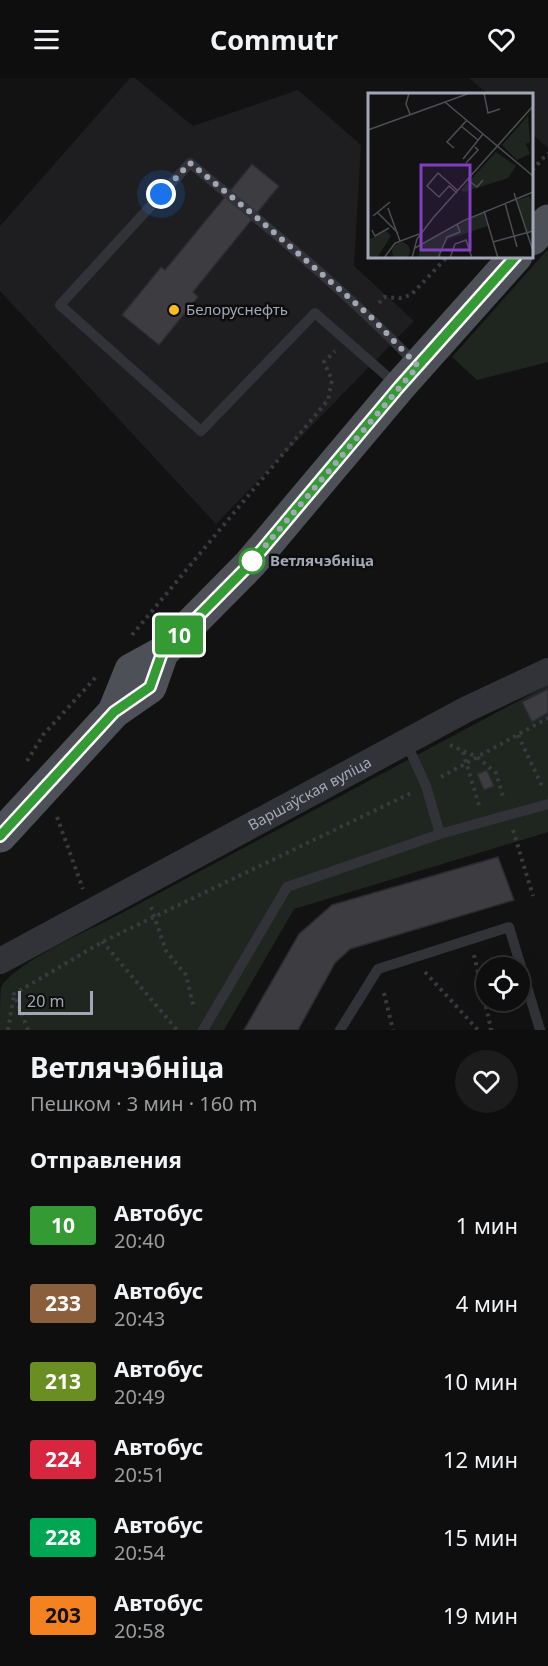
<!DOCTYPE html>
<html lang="ru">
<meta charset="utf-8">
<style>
:root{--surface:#0e0e0e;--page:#1c1c1c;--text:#f1f3f6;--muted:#9b9c9e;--line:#2e2e2e}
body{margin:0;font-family:"Noto Sans",sans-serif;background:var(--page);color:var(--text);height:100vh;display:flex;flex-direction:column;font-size:22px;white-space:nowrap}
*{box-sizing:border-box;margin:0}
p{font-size:20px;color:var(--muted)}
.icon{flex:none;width:33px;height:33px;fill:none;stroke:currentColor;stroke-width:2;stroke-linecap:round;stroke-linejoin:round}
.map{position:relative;height:952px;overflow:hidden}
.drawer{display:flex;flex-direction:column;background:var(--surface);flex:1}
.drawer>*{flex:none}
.badge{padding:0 12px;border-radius:4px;font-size:21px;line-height:39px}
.controls{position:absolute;left:476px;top:879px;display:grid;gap:12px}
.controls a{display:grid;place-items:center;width:54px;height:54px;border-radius:50%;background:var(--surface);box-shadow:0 6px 24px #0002,0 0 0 2px var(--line);font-size:30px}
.scale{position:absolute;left:18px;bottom:15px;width:75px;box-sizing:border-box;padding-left:6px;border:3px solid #a2a7b5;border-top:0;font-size:16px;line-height:21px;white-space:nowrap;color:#a2a7b5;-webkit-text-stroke:4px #0d0d0e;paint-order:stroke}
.you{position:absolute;width:30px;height:30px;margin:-15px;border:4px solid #fff;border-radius:50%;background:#1a73e8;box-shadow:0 0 0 9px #1a73e833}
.map>.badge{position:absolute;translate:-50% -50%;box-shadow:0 0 0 3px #fff}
h2{padding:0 30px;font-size:22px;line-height:54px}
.round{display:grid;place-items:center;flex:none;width:63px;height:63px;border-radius:32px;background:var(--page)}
.head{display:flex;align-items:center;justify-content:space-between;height:102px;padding:0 30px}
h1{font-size:28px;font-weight:700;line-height:45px}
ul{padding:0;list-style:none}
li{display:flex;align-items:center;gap:18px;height:78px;padding:0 30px}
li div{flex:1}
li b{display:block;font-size:22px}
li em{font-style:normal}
li .badge{min-width:66px;font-weight:700;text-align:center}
header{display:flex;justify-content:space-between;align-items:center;height:78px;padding:0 30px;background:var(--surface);font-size:27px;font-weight:700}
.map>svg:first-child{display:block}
.built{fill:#1e1e20}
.green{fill:#1e261f}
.building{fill:#3c3c41;stroke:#2c2b30;stroke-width:1.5}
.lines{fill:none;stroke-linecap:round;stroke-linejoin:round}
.path{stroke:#383a40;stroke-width:4;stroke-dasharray:3 4.5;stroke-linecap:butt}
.service{stroke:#323339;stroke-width:10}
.tertiary{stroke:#323339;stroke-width:26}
.primary{stroke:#4e5058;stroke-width:33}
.line-casing{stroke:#fff;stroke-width:14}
.line{stroke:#349a34;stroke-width:9}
.walk{stroke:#a2a7b5;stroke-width:6;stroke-dasharray:0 10.8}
.poi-dot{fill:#ffbc1e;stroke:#0d0d0e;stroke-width:2}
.stop-dot{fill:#fff;stroke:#349a34;stroke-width:3}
.labels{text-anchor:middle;stroke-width:5;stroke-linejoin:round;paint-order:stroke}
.poi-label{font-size:15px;fill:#a2a7b5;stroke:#0d0d0e;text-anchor:start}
.stop-label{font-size:15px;font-weight:bold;fill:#a2a7b5;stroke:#0d0d0e;text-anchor:start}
.street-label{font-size:15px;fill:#a2a7b5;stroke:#0d0d0e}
.inset-road{fill:none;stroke:#4c4e54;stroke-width:1.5}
.view{fill:#813ebe;fill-opacity:0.15;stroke:#813ebe;stroke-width:3}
.inset-edge{fill:none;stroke:#a2a7b5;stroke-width:3}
</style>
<header><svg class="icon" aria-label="menu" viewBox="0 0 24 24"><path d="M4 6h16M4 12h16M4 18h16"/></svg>Commutr<svg class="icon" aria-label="heart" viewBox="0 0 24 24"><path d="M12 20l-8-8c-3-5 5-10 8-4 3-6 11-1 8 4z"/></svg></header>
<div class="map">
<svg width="548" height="952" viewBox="0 0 548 952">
<rect width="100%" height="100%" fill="#121213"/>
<path class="built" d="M 130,0 L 135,0 L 193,48 L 298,12 L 361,67 L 354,188 L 414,243 L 216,446 L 0,213 L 0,148 Z
M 469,0 L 548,0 L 548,70 L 532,56 L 532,16 L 488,16 Z"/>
<path class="green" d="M 548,171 L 548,284 L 477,302 L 452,279 Z
M 548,607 L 548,754 L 294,831 L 224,952 L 0,952 C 0,942 0,918 1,910 C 9,889 85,853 107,843 Z"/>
<path class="building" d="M 252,86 L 279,108 L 193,214 L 198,219 L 159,267 L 122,237 L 161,189 L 165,192 Z
M 548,611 L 548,635 L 532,644 L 522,624 Z
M 487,692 L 494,708 L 484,712 L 477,696 Z
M 498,779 L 514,822 L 350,871 L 335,885 L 298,952 L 244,952 L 299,856 L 332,827 Z"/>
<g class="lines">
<path class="path" d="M 532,92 L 548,75
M 379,225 L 384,219 L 400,220 L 411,217 L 448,178
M 132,557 L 328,322 L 332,302 L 324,284 L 335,273
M 518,657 L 543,710
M 450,667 L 477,679 L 496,695 L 504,722
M 463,674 L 479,727
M 27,683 L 43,657 L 96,599
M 441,699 L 548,640
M 57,739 L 83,811
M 513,752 L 533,818
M 151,829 L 166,873 L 186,897 L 194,931
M 102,863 L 177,952
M 474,877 L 491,951 L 489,952
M 425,894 L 478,952
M 384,915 L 393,952
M 8,952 L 14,917
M 28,952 L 14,916 L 102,864 L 411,715"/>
<path class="service" d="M 397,307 L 315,235 L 201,353 L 60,227 L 190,85 C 268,149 346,213 416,286
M 440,756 L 548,726
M 203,952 L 287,809 L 440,756 L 426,708 L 406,664
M 340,952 L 378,891 L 509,849 L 540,952"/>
<path class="tertiary" id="s1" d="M 0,883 L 467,631 L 548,593"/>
<path class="primary" d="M 532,161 L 548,143
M 114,634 L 131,592 L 162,575 L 250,486 L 399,309 L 516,178
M 0,758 L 114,634 L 150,609 L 162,575"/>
</g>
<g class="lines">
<defs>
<path id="line" d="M 0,758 L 114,634 L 150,609 L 162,575 L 250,486 L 399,309 L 516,178"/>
</defs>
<use href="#line" class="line-casing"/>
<use href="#line" class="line"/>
<path class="walk" d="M 161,116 L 190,85 L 255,138 L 369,237 L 418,288 L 250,486 L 252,483"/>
</g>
<circle class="poi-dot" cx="174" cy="232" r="6"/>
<circle class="stop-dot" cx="252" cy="483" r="12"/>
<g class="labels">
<g class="poi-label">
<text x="186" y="237">Белоруснефть</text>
</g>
<g class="stop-label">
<text x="270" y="488">Ветлячэбніца</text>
</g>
<g class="street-label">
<text dy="5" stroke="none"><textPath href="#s1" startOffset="352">Варшаўская вуліца</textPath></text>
</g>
</g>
<g transform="translate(368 15)">
<rect width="165" height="165" fill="#121213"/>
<path d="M 160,23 L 162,49 L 158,51 L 162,61 L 149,67 L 134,52 ZM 128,59 L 148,73 L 140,85 L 96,99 L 93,97 ZM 161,103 L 165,108 L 165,138 L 158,139 L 149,107 ZM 115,119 L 120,133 L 80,146 L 72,159 L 74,165 L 50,165 L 54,152 ZM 18,138 L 23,143 L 9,165 L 0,165 L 0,147 ZM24 158a9 9 0 1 1 18 0a9 9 0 1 1-18 0Z" fill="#1e261f"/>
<path class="inset-road" d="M 41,0 L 38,11 L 42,21M 116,0 L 120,20 L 132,16M 77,9 L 165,83M 93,33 L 110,47M 0,37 L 102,0M 86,55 L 79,49 L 99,27M 95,66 L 115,41M 98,70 L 110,57 L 107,54M 100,87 L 109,94 L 115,87M 89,100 L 81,93 L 71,104 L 59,93 L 70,80 L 89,97M 146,100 L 165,158M 137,110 L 149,154M 20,115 L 32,148M 116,118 L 130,165M 10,120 L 30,140M 5,123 L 22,109M 4,137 L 7,143 L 21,135M 125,149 L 165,138M 47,155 L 95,128 L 165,99M 16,165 L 27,150 L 51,141M 44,165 L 49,146 L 65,125 L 165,13M 70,165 L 79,144 L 92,139 L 89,131M 82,165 L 87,151 L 98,147 L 104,165"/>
<path class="view" d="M 53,72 L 102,72 L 102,157 L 53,157 Z"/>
<rect width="165" height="165" class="inset-edge"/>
</g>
</svg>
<div class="controls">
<a><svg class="icon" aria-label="locate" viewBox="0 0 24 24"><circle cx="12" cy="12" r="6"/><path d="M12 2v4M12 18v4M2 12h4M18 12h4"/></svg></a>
</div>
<div class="scale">20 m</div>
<div class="you" style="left:161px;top:116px"></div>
<b class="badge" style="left:179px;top:557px;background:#349a34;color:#fff">10</b>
</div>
<section class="drawer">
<div class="head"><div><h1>Ветлячэбніца</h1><p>Пешком · 3 мин · 160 m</p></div><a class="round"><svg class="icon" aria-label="heart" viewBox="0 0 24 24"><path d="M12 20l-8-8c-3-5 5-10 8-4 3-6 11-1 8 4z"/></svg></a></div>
<h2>Отправления</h2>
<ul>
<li><span class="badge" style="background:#349a34;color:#fff">10</span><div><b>Автобус</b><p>20:40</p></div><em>1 мин</em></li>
<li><span class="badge" style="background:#8b5e3c;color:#fff">233</span><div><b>Автобус</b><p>20:43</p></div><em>4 мин</em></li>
<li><span class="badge" style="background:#6b8e23;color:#fff">213</span><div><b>Автобус</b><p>20:49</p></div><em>10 мин</em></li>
<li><span class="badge" style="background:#d7263d;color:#fff">224</span><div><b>Автобус</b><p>20:51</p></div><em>12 мин</em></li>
<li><span class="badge" style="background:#00a651;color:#fff">228</span><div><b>Автобус</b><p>20:54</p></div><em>15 мин</em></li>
<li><span class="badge" style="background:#f58220;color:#111">203</span><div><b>Автобус</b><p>20:58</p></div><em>19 мин</em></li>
</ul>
</section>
